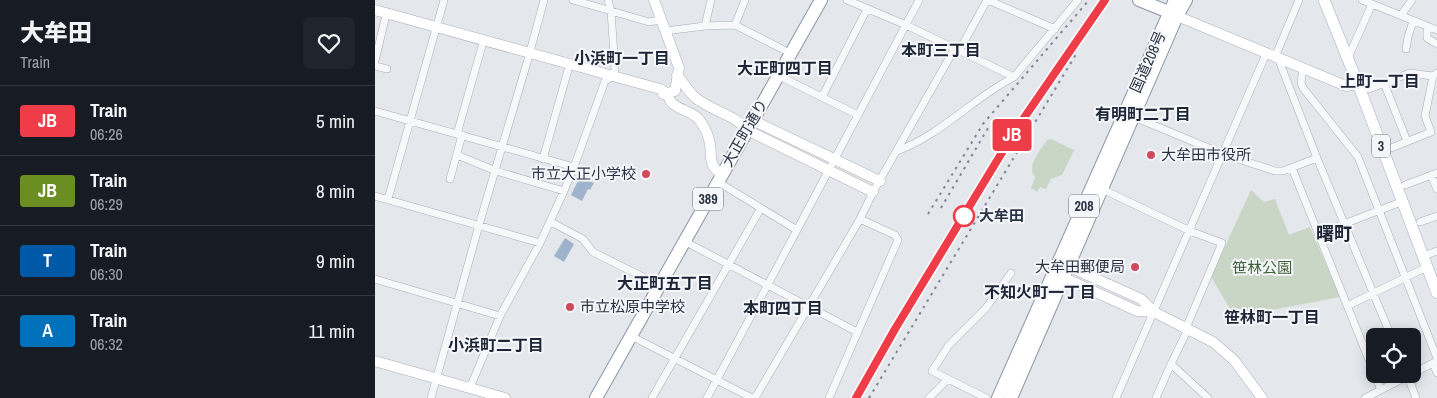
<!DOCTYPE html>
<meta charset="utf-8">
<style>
:root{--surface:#171b24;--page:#20242c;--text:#f1f3f6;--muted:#9ea1a6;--line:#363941}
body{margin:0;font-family:"Archivo Narrow","Noto Sans JP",sans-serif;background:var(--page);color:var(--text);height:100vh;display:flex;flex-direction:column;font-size:19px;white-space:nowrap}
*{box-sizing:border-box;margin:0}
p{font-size:16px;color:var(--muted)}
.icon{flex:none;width:28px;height:28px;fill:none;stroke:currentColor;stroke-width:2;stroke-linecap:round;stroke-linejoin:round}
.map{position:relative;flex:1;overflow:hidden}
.sheet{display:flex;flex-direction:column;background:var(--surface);width:375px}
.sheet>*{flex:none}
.badge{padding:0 10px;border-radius:4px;font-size:18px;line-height:32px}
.buttons{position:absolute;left:991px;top:328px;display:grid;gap:10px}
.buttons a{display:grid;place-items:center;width:55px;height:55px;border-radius:8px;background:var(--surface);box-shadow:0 2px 12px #0003;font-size:25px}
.map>.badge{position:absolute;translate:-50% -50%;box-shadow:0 0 0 2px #fff}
.round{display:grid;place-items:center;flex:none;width:52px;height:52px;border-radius:8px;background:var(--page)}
.head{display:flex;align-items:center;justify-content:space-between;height:85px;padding:0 20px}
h1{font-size:24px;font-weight:800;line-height:38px}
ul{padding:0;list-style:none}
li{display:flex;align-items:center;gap:15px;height:70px;padding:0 20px;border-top:1px solid var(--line)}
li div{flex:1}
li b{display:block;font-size:19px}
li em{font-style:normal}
li .badge{min-width:55px;font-weight:700;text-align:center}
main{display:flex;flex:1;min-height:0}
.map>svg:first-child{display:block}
.green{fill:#c9d6c5}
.water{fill:#9fb4cc}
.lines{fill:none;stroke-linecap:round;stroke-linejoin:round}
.street-casing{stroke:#a9aeb7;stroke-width:8}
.secondary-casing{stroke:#a9aeb7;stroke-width:11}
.primary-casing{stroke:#a3abb8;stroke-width:12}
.highway-casing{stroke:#8b94a3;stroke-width:14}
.street{stroke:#f7f8fa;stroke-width:7}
.secondary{stroke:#fff;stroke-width:10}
.primary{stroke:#fff;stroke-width:11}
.highway{stroke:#fff;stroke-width:12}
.rail{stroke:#7d8696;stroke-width:2;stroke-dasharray:2.5 5;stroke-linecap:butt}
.line-casing{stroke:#fff;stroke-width:11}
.line{stroke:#ee3d49;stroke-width:8}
.poi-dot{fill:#d1495b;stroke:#f4f6f9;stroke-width:2}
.stop-dot{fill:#fff;stroke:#ee3d49;stroke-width:2.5}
.labels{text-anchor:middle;stroke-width:4;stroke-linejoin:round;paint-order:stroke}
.shield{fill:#f4f6f9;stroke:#676e7b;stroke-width:1}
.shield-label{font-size:14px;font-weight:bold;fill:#2b3445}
.street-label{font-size:15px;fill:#2b3445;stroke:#f4f6f9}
.poi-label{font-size:15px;fill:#2b3445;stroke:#f4f6f9;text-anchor:start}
.stop-label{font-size:15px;font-weight:bold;fill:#2b3445;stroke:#f4f6f9;text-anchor:start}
.park-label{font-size:15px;fill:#3f6138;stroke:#f4f6f9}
.neighbourhood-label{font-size:16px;font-weight:bold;fill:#1d2536;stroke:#f4f6f9}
.quarter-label{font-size:18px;font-weight:bold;fill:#1d2536;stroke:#f4f6f9}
</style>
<main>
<section class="sheet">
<div class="head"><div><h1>大牟田</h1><p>Train</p></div><a class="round"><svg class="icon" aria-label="heart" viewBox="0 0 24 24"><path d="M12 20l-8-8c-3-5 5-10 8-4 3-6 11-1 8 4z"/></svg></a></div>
<ul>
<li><span class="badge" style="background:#ee3d49;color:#fff">JB</span><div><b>Train</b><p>06:26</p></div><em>5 min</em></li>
<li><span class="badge" style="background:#6b8e23;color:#fff">JB</span><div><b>Train</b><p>06:29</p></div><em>8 min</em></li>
<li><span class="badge" style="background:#0059a6;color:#fff">T</span><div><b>Train</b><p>06:30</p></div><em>9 min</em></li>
<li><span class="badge" style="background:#0072bc;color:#fff">A</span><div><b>Train</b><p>06:32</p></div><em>11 min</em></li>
</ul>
</section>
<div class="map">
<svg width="1062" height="398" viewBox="0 0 1062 398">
<rect width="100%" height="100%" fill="#e4e7ec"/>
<path class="green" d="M 676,139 L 699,150 L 687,175 L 676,179 L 671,189 L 665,187 L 662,192 L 656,188 L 660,178 C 651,164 665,152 672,140 Z
M 876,190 L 889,202 L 900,199 L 914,235 L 935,227 L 965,297 L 860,317 L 836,277 Z"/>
<path class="water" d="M 205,177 L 219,183 L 215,190 L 213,189 L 207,201 L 196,195 Z
M 190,238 L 199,244 L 189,262 L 179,256 Z"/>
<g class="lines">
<defs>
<path id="street" d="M 198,0 L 274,22 L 285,20
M 472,0 L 531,25 L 639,77
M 613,0 L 680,29
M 987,0 L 1062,30
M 1026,15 L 1037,0
M 360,25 L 370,0
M 330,26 L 336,0
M 1052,26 L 1052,38 L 1062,44
M 290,31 L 330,26 L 360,25 L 409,50
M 1031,49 L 1033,37 L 1038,21
M 584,51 L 612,0
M 900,57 L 924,0
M 903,58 L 942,158 L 1016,336
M 973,58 L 997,4
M 0,61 L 10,19
M 0,66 L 12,69
M 928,68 L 926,83 L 928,88 L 983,157 L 1062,358
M 396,72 L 483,115
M 1009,83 L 1032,141
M 994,89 L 1035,73 L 1058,76 L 1062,73
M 447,97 L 492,9
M 0,111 L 199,167
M 759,117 L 848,154 L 900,171 L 908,171 L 942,158
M 82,134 L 107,46
M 1016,148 L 1056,132 L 1050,116 L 1058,76
M 522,151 C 566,135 598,98 639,77 L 703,0
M 82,155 L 121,171 L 189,191
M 168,159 L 193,70
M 917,168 L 1006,390
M 1056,175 L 1062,189
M 75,179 L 87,135
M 343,182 L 422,230
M 1030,185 L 1062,173
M 727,189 L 815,231 L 847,243 L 811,328
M 0,196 L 165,243
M 13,199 L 69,0
M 176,222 L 208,239 L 218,252 L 284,285
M 1045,222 L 1062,216
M 943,234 L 1026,202
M 309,241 L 482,332
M 1048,256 L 1062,251
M 0,279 L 125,316
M 972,306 L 1052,267
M 813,329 L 796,364 L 833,398
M 256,336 L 377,398
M 1058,363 L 1062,373
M 1032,374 L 1041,398
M 93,387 L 97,383 L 125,316 L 165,243 L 189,191 L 199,167 L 230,81 L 238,76 L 240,70 L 236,11 L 233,0
M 56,398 L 104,225 L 153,59 L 169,0
M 277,398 L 386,208
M 332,398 L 422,230 L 544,0
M 380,398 L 485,219 L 498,192 L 580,48
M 454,398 L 523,240 L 520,235 L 485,219
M 554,398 L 573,379
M 611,398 L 557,371 L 574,345 L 611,308 L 636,273
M 741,398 L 891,54
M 781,398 L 796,364
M 990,398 L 1062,361"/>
<path id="secondary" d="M 279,0 L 304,68 L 300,91 L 288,94
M 0,10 L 285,89 C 296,95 291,96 297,103 C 306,112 322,111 328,126 C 331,130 334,139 335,144 C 337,159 333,164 347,175
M 802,16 L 971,86 L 983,84
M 302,75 C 309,83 314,93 322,99 C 338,111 360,115 372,130 L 498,192
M 372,122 L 377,120 L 505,181
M 686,263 L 766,299 L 779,312 L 838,342 L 859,360 L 887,398
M 683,275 L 762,311 L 779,312
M 0,361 L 130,398"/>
<path id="primary" d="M 949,0 L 983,84 L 1062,293"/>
<path id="highway" d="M 764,0 L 801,15
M 221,398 L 446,0
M 623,398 L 800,0
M 636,398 L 802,16 L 811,0"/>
</defs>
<use href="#street" class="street-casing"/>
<use href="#secondary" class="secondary-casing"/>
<use href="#primary" class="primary-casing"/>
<use href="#highway" class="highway-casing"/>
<use href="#street" class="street"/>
<use href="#secondary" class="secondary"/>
<use href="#primary" class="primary"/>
<use href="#highway" class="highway"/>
<path class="rail" d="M 566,208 L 613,128
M 553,214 L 608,124 L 714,0
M 481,398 L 520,329 L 640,131 L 730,0
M 494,398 L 703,51"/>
</g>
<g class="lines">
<defs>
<path id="line" d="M 481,398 L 520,329 L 640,131 L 730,0"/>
</defs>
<use href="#line" class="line-casing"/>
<use href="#line" class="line"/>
</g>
<g class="poi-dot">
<circle cx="776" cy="155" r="5"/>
<circle cx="271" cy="174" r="5"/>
<circle cx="760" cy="267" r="5"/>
<circle cx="195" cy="307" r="5"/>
</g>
<circle class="stop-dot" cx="589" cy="216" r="10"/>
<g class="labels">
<g class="shield">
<rect x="997" y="134.5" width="18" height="23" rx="4"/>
<rect x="318" y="187.5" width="30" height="23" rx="4"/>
<rect x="694" y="194.5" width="30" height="23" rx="4"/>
</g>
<g class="shield-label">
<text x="1006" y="151">3</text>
<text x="333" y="204">389</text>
<text x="709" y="211">208</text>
</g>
<g class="street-label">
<text transform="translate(773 62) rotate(-66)" y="5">国道208号</text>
<text transform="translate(370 133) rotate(-60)" y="5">大正町通り</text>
</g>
<g class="poi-label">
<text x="786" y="160">大牟田市役所</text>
<text x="261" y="179" text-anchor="end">市立大正小学校</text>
<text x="750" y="272" text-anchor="end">大牟田郵便局</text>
<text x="205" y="312">市立松原中学校</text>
</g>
<g class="stop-label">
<text x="604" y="221">大牟田</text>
</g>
<g class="park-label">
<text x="887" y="273">笹林公園</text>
</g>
<g class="neighbourhood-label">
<text x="566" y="56">本町三丁目</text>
<text x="247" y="64">小浜町一丁目</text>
<text x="410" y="74">大正町四丁目</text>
<text x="1005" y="87">上町一丁目</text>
<text x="768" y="120">有明町二丁目</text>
<text x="290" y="289">大正町五丁目</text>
<text x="665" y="298">不知火町一丁目</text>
<text x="408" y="314">本町四丁目</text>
<text x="897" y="323">笹林町一丁目</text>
<text x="121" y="351">小浜町二丁目</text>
</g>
<g class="quarter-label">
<text x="959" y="240">曙町</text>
</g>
</g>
</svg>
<div class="buttons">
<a><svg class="icon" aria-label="locate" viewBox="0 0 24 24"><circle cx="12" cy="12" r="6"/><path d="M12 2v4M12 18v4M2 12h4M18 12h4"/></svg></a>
</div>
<b class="badge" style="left:637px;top:135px;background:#ee3d49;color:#fff">JB</b>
</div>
</main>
